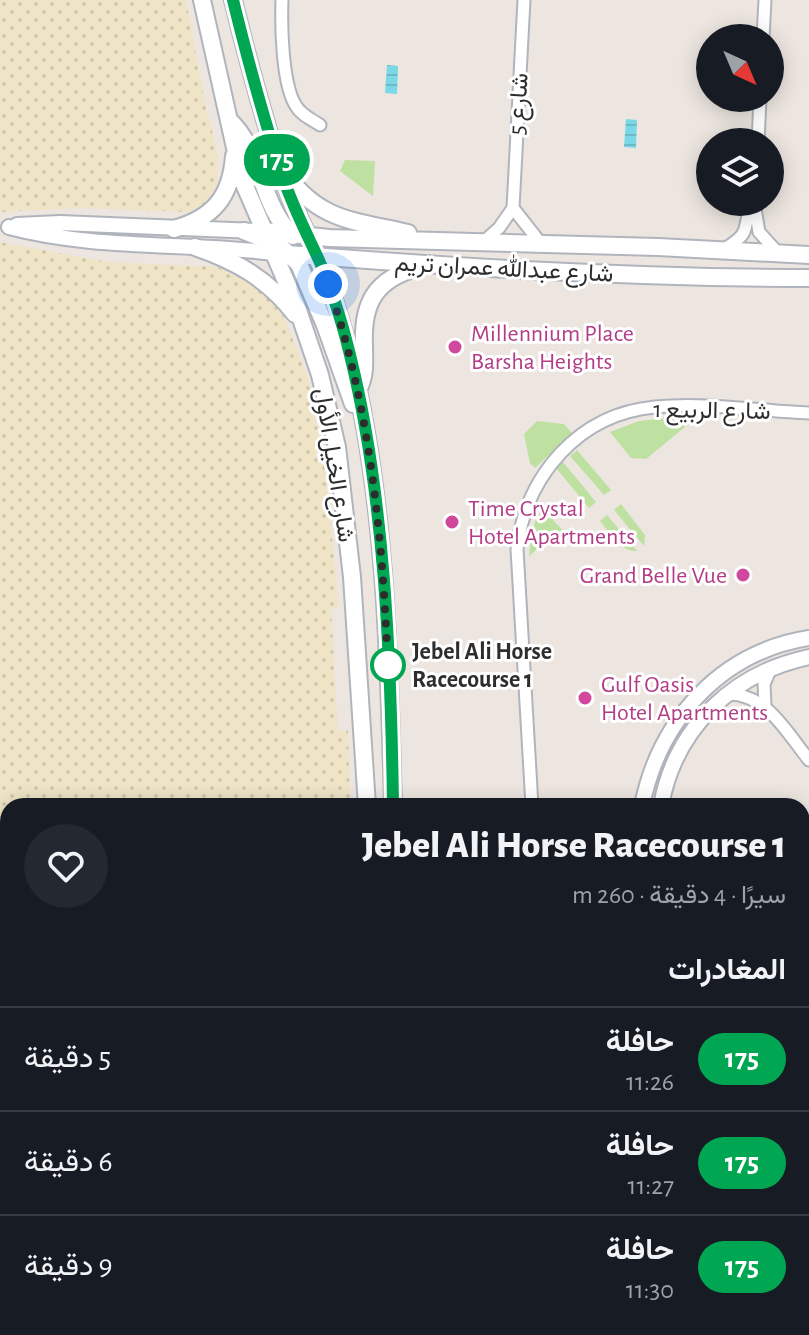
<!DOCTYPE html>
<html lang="ar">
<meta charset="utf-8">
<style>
:root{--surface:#171b24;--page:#242831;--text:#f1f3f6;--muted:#9ea1a6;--line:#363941}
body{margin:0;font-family:"Alegreya Sans",Vazirmatn,sans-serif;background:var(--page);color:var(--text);direction:rtl;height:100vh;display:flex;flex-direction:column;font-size:30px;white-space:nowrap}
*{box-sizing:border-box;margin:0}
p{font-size:26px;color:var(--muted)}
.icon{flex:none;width:44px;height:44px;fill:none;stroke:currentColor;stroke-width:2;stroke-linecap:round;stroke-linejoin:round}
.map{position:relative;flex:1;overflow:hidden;direction:ltr}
.side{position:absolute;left:0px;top:798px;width:810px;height:538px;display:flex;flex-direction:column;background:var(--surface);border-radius:24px 24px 0 0;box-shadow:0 4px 20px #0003;direction:rtl}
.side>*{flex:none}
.badge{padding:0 16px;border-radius:26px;font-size:28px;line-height:52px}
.needle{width:52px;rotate:136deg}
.fabs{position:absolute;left:696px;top:24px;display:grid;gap:16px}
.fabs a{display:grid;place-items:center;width:88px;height:88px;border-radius:50%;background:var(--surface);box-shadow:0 4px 20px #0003;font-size:40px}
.you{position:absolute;width:40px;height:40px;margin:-20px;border:6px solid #fff;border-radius:50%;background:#1a73e8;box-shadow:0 0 0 12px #1a73e833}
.map>.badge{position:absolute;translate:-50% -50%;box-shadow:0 0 0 4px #fff}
h2{padding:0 24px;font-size:30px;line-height:72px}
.round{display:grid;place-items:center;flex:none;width:84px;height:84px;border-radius:42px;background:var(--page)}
.headline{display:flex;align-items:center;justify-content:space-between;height:136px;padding:0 24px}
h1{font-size:38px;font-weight:800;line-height:60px}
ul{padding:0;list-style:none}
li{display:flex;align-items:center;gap:24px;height:104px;padding:0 24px;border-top:2px solid var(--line)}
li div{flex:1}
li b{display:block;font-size:30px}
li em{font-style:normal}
li .badge{min-width:88px;font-weight:700;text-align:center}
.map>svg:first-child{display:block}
.green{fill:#bee0a1}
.sand{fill:url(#sand-dots)}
.water{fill:url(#water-rules)}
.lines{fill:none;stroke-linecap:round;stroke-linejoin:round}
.minor-casing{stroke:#b0b4bc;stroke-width:15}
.tertiary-casing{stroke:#b0b4bc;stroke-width:18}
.secondary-casing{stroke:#b0b4bc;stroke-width:20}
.minor{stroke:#fff;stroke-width:11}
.tertiary{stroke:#fff;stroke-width:14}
.secondary{stroke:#fff;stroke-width:16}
.line-casing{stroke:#fff;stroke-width:18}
.line{stroke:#00a651;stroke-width:12}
.walk{stroke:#2d2d2d;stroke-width:8;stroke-dasharray:0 14.4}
.hotel-dot{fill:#d1479c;stroke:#fff;stroke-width:3}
.stop-dot{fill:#fff;stroke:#00a651;stroke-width:4}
.labels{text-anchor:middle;stroke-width:6;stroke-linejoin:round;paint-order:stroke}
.street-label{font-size:24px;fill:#2d2d2d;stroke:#fff}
.hotel-label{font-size:24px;fill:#b23c85;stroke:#fff;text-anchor:start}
.stop-label{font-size:24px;font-weight:bold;fill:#2d2d2d;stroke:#fff;text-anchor:start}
</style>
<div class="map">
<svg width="809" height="1335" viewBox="0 0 809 1335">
<defs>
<pattern id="sand-dots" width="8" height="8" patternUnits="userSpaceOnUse" patternTransform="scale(2)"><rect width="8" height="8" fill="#efe4c6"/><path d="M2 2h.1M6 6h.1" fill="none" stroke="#cdc4aa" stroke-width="1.8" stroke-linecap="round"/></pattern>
<pattern id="water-rules" width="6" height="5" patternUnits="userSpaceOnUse" patternTransform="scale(2)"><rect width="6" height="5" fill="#7bd8e7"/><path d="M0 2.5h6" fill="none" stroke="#6bbac6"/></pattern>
</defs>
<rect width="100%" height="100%" fill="#ede6e0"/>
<path class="green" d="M 345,160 L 375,161 L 373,196 L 340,171 Z
M 667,418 L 691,422 L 646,459 L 631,458 L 610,432 L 639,421 Z
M 537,421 L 564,424 L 572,433 L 535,468 L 530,463 L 524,434 Z
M 577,450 L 611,490 L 604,495 L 570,456 Z
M 563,462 L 596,502 L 589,508 L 556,468 Z
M 621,504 L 645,535 L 644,546 L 614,510 Z
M 543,509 L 568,536 L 565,538 L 552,536 L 529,556 C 531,541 532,519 543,509 Z
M 607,515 L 637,551 C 620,552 610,533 600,521 Z"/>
<path class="sand" d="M 0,0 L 186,0 L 203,93 L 218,156 L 217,184 L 206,203 L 188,212 L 80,208 L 0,212 Z
M 0,242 L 107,262 L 218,267 L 249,283 L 268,298 L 284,317 L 307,375 L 325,466 L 339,606 L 331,608 L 338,731 L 348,730 L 350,806 L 8,806 L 8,1328 L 330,1328 L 329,1335 L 0,1335 Z"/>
<path class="water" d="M 387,65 L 398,66 L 397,94 L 385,93 Z
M 626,119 L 637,120 L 636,148 L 624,147 Z"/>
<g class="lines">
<defs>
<path id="minor" d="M 282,0 C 281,25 282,85 296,106 C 301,115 311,119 320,125
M 763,38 L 765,0
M 758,142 L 760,98
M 754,203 L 759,232 L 778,253
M 513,208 L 542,245
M 482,243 L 499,228 L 513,208 L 524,0
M 723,250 C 757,229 738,229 754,204
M 726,694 C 766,692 787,733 809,760
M 765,705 L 764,684 L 771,668
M 532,806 L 517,549 C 526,475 579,414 655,407 C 706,402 759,411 809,413
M 802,1215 L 809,1213
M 802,1261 L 809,1263
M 527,1328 L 530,1335
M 410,1335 L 411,1328"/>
<path id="tertiary" d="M 17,225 L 60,223 L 256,231
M 9,227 C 96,250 185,242 274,253
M 642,806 C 659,720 721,652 809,638
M 661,806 C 675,728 733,673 809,657
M 667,1328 L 671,1335
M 690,1328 L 695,1335"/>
<path id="secondary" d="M 202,0 L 242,179 L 297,307 L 320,375 L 337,447 L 352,577 L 367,806
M 233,0 C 248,61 264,121 284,180 C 293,207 306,232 318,258 C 332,289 341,322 350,355 C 386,501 389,657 393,806
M 230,121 C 263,153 260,205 293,236
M 286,174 C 319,222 358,221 408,233
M 174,229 C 213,218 231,197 234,156
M 244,231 L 279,245 L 299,264 L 325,325 L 353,404
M 264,231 L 329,238 L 658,247 L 809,255
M 195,247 C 236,261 268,279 295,314
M 274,253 C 452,267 630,278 809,278
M 358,390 C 366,375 364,362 364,346 C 362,303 375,279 419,267
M 354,1328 L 354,1335
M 386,1328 L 386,1335
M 341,1335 L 343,1328"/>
</defs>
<use href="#minor" class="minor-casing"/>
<use href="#tertiary" class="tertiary-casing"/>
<use href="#secondary" class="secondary-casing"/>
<use href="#minor" class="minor"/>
<use href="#tertiary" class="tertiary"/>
<use href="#secondary" class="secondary"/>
</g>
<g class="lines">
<defs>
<path id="line" d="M 233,0 C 248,61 264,121 284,180 C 293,207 306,232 318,258 C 332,289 342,322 350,355 C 385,496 391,662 393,806"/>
</defs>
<use href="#line" class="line-casing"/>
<use href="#line" class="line"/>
<path class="walk" d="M 328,284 C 371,408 383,542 388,672 L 388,665"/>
</g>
<g class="hotel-dot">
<circle cx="455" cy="347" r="8"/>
<circle cx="452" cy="522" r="8"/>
<circle cx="743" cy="575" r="8"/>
<circle cx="585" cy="698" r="8"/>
</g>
<circle class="stop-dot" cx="388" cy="665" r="16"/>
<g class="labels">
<g class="street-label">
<text transform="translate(518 104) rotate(-87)" y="8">شارع 5</text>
<text transform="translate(504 268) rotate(3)" y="8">شارع عبدالله عمران تريم</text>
<text transform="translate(712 410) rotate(1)" y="8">شارع الربيع 1</text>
<text transform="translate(335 465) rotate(81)" y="8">شارع الخيل الأول</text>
</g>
<g class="hotel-label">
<text x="471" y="341">Millennium Place<tspan x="471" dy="28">Barsha Heights</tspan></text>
<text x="468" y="516">Time Crystal<tspan x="468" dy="28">Hotel Apartments</tspan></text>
<text x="727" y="583" text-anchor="end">Grand Belle Vue</text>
<text x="601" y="692">Gulf Oasis<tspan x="601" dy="28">Hotel Apartments</tspan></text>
</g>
<g class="stop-label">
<text x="412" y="659">Jebel Ali Horse<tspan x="412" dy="28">Racecourse 1</tspan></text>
</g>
</g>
</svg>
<div class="fabs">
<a><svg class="needle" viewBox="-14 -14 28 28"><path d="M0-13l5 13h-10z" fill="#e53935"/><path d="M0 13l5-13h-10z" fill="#9ea1a6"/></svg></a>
<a><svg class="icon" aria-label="layers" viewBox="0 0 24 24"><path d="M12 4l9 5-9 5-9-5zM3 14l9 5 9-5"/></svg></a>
</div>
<div class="you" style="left:328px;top:284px"></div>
<b class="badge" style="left:277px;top:160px;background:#00a651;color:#fff">175</b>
<section class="side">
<div class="headline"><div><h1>Jebel Ali Horse Racecourse 1</h1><p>سيرًا · 4 دقيقة · 260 m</p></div><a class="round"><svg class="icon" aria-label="heart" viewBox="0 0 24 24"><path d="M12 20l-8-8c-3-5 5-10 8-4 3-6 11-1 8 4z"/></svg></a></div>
<h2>المغادرات</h2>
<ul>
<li><span class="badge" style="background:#00a651;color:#fff">175</span><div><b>حافلة</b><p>11:26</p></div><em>5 دقيقة</em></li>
<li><span class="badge" style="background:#00a651;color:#fff">175</span><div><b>حافلة</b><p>11:27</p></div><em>6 دقيقة</em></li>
<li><span class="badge" style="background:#00a651;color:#fff">175</span><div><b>حافلة</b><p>11:30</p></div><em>9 دقيقة</em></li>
</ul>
</section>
</div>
